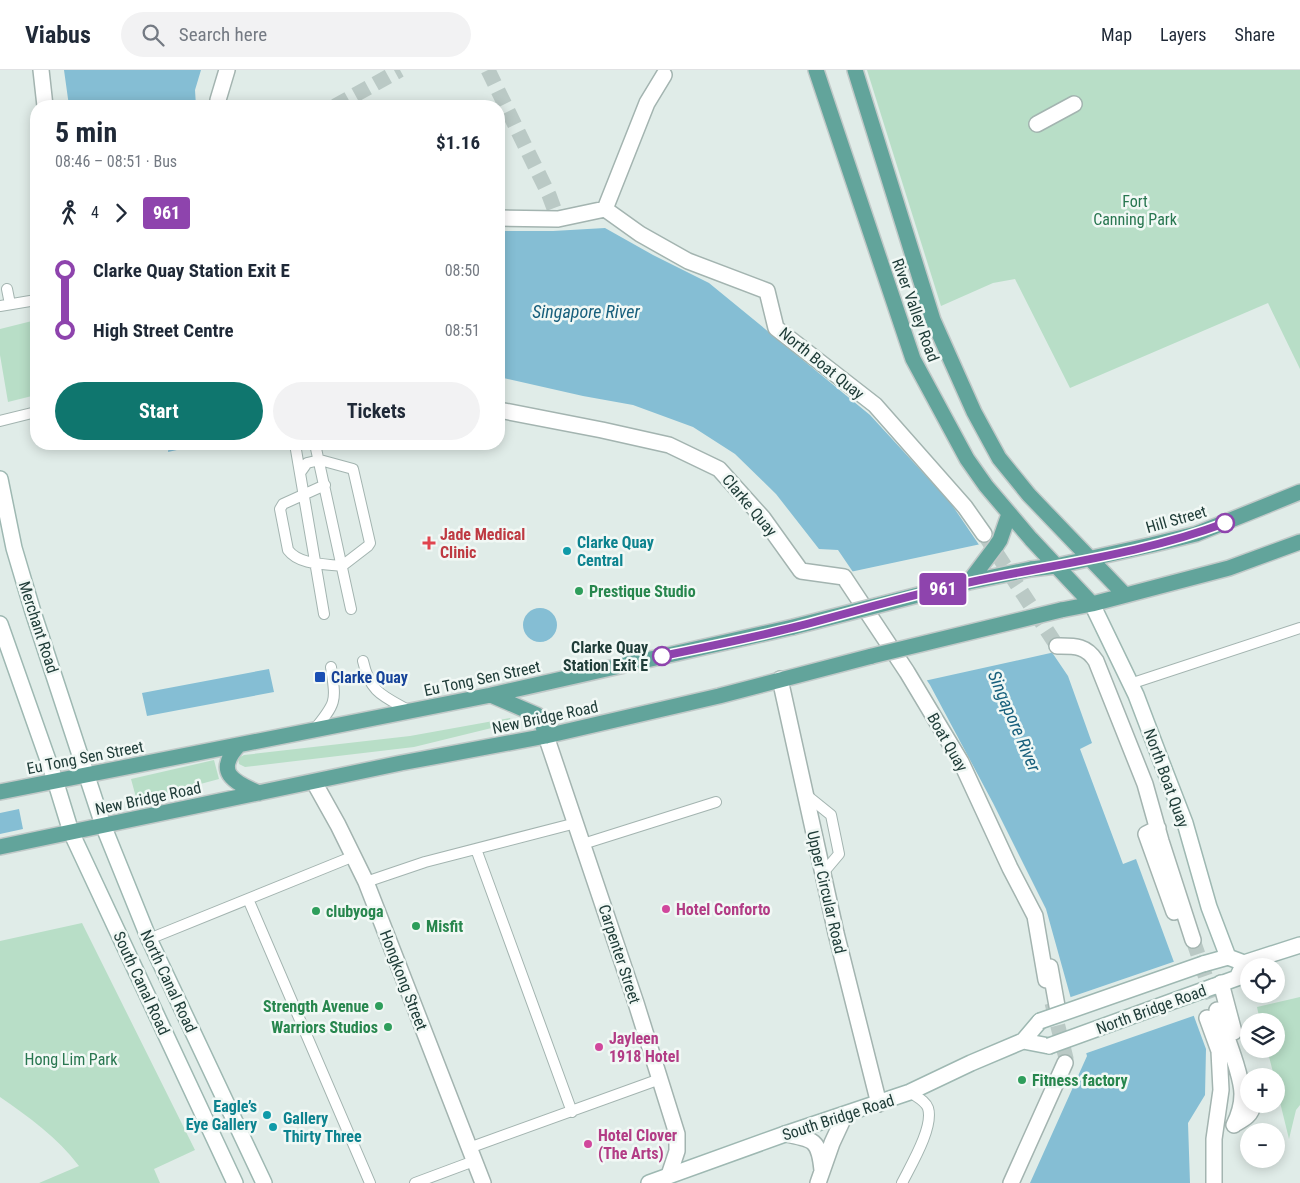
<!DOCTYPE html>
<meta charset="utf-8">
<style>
:root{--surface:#fff;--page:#f2f2f3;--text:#1f2937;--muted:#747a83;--line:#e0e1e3;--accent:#0f766e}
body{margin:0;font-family:"Roboto Condensed",sans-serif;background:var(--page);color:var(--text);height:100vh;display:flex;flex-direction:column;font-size:19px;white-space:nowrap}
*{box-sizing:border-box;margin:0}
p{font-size:16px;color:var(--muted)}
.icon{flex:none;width:28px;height:28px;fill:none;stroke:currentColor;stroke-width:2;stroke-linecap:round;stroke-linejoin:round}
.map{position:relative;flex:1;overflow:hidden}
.drawer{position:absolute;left:30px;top:30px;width:475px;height:350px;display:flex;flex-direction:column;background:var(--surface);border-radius:20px;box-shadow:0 2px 12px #0003}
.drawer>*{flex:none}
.badge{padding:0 10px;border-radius:4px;font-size:18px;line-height:32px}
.fabs{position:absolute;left:1240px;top:888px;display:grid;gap:10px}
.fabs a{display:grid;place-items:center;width:45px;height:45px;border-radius:50%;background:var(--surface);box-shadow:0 2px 12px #0003;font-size:25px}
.map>.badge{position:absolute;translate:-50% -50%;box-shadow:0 0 0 2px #fff}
.legs{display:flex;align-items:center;gap:8px;height:55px;padding:0 25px;font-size:16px}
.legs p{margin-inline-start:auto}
.head{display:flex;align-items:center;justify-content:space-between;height:85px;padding:0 25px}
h1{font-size:28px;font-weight:700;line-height:38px}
.action{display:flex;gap:10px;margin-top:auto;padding:10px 25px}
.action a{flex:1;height:58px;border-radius:30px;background:var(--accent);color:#fff;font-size:20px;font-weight:700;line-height:58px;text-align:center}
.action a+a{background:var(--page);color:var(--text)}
ul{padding:0 25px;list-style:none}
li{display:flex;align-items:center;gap:18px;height:60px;font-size:19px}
li i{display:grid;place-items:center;width:8px;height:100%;margin:0 6px;background:currentColor}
li i::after{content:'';width:12px;height:12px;margin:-6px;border:4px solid;border-radius:50%;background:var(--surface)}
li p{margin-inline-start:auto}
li:first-child i{background:linear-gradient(#0000 50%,currentColor 0)}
li:last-child i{background:linear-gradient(currentColor 50%,#0000 0)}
header{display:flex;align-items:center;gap:30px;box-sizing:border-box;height:70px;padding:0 25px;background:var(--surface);border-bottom:1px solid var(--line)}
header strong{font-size:24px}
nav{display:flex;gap:28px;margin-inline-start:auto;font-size:18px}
.search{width:350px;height:45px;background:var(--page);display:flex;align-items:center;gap:12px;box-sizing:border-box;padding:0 18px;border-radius:28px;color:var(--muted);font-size:19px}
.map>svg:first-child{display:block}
.green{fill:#b8dec7}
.water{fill:#85bed4}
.pier{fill:#e0ece8}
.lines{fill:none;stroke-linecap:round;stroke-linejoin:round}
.street-tunnel{stroke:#bac9c5;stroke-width:15;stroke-dasharray:15 8;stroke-linecap:butt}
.lane-casing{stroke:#a3b4b0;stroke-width:12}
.street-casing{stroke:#a3b4b0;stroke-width:18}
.secondary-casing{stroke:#9eb8b2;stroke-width:18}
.primary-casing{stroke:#c1c9c8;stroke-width:18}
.lane{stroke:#fff;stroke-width:10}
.street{stroke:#fff;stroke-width:15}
.secondary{stroke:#fff;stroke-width:15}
.primary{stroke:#62a49b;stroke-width:15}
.secondary-bridge-casing{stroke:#9eb8b2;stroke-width:18;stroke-linecap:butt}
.primary-bridge-casing{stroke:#c1c9c8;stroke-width:18;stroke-linecap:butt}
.secondary-bridge{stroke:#fff;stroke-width:15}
.primary-bridge{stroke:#62a49b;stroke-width:15}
.line-1-casing{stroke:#fff;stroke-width:11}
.line-1{stroke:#8e44ad;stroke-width:8}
.stop-1-dot{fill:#fff;stroke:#8e44ad;stroke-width:2.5}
.health-dot{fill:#e0444e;stroke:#f1f8f5;stroke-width:2}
.culture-dot{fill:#0f9aa8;stroke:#f1f8f5;stroke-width:2}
.leisure-dot{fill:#2e9e5b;stroke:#f1f8f5;stroke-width:2}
.transit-dot{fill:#1a4fb4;stroke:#f1f8f5;stroke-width:2}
.hotel-dot{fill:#d1479c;stroke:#f1f8f5;stroke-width:2}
.labels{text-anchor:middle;stroke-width:5;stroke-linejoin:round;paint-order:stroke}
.park-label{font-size:16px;fill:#287650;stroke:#f1f8f5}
.street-label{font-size:16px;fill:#203d39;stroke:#f1f8f5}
.health-label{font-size:16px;font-weight:bold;fill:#be3a42;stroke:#f1f8f5;text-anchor:start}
.culture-label{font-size:16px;font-weight:bold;fill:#0d838f;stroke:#f1f8f5;text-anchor:start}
.leisure-label{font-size:16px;font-weight:bold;fill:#27864d;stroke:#f1f8f5;text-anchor:start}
.stop-label{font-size:16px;font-weight:bold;fill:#203d39;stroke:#f1f8f5;text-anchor:end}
.transit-label{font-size:16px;font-weight:bold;fill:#164399;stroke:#f1f8f5;text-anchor:start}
.hotel-label{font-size:16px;font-weight:bold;fill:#b23c85;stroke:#f1f8f5;text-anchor:start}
.water-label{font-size:18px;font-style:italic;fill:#175f7c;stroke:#f1f8f5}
</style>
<header>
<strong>Viabus</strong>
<div class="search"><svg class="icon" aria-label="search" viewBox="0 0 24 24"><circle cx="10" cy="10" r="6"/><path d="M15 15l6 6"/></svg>Search here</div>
<nav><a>Map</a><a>Layers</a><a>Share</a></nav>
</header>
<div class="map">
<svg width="1300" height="1113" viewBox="0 0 1300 1113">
<rect width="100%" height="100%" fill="#e0ece8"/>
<path class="green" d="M 867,0 L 1300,0 L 1300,299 L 1268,233 L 1070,318 L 1015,209 L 993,213 L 941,236 Z
M 36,250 L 36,325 L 8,332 L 0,285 L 0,259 Z
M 510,648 L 512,653 L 414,677 L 245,697 L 239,694 L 238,688 L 244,685 L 410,666 Z
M 214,690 L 219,709 L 137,731 L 131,709 Z
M 82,853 L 195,1080 L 154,1099 L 160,1113 L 39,1113 L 79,1096 C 57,1067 29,1047 0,1027 L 0,871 Z
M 1300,927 L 1300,1035 L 1296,1040 L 1289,1069 L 1276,1016 L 1276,1006 L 1274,1006 L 1267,979 L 1276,979 L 1276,951 L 1260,951 L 1257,937 Z"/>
<path class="water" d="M 64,0 L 201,0 L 195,20 L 196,36 L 69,36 Z
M 605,158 L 653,185 L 709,213 L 870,345 L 950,432 L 1068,606 L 1092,673 L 1080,679 L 1123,794 L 1136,789 L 1206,979 L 1205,1025 L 1188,1053 L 1190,1113 L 1030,1113 L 1087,986 L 1046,839 L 993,733 L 930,615 L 838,480 L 819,479 L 776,424 L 735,384 L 693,357 L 633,335 L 583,326 L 499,307 L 499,161 L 553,161 Z
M 169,374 L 191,374 L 190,377 L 168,382 Z
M523 555a17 17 0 1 1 34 0a17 17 0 1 1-34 0Z
M 269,599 L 274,622 L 147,646 L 142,623 Z
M 19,739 L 23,759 L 0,764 L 0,743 Z"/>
<path class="pier" d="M 981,474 L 1055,582 L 924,611 L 850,502 Z
M 1176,891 L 1196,945 L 1084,984 L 1068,928 Z"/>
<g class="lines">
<path class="street-tunnel" d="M 488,0 L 549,125 L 558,149
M 335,36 L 400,0
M 984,464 L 1057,576
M 1193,870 L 1217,940
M 1052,933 L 1066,988 L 1065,993"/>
<defs>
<path id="lane" d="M 7,219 L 10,234
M 0,236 L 36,230
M 0,351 L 36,342
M 295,374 L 324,544
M 315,374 L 351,539
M 300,403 L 307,393 L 320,390 L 353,399 L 370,473 L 368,476 L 342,496 C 325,494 299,495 288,480 L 280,439 L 283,434 L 325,415
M 363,591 C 370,623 383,626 410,641
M 1130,614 L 1300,558
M 314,660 C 337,632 336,632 331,597
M 805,724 L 831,745 L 839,784 L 823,803
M 583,774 L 716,732
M 476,779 L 572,1042
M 366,812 L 425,792 L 576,753
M 248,829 L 370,1113
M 149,869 L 354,786
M 469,1078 L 660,1009
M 415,1113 L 474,1091
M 902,1113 C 911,1095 934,1057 928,1038 C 925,1030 916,1027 910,1022"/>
<path id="street" d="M 41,0 L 45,36
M 219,36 L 218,30 L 227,0
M 1037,54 L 1074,34
M 605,139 L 647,33 L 664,5
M 499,148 L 558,149 L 605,139 L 640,164 L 688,191 L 767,221 L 776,258 L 875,335 L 965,437 L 984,464
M 499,340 L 602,360 L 669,375 L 719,399 L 763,448 L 801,501 L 844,507 L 907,602 L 961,692 L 1010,798 L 1035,846 L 1046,910
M 1057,576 C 1074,576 1086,575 1096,591 L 1145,714 L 1161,771 L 1193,870
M 780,609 L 836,863 L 879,1034
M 546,666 L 636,933 L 677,1064 L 677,1081 L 669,1105
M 314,712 L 338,755 L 366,812 L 483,1113
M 1158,758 L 1146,764 L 1174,842
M 1050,897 L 1057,936
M 1221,913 L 1234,962
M 1217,940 C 1224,961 1242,1004 1242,1024 C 1242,1035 1239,1045 1234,1055
M 1207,948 L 1219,981 L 1221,1020 L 1214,1069 L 1214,1113
M 1235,1054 C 1244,1049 1252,1045 1253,1034
M 785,1064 C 814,1069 819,1070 822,1100
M 818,1113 L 832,1073 L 845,1045
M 1011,1113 L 1065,993"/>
<path id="secondary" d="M 0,409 L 14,478 L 33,542 L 103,755 L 149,869 L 264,1113
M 1092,534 L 1136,625 L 1166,704 L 1185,753 L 1209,837 L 1228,887
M 0,554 L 55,710 L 71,762 L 235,1113
M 1203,894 L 1228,887 L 1244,893 L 1300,875
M 1212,917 L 1237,908 L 1244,893
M 1023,971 L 1049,976
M 649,1113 L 785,1064 L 910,1022 L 971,993 L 1023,971 L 1040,951"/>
<path id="primary" d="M 816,0 L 913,289 L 967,389 L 986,416 L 1031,469 L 1092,534
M 855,0 L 933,250 L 974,342 L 999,388 L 1029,425 L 1125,525
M 996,476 L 1000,470 L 1009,444
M 1031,499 L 1056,496 L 1151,475 L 1196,464 L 1300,422
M 1061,540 L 1092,534 L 1229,498 L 1300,472
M 491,625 L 537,645 L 541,650 L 546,666
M 239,675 C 214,702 233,712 259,723
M 0,722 L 491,625 L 793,557
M 0,777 L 401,693 L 546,666 L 719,626 L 872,586"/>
</defs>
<use href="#lane" class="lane-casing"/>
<use href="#street" class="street-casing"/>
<use href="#secondary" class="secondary-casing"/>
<use href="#primary" class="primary-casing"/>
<use href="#lane" class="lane"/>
<use href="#street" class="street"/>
<use href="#secondary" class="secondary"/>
<use href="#primary" class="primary"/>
<defs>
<path id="secondary-bridge" d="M 1040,951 L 1203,894
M 1049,976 L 1212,917"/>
<path id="primary-bridge" d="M 969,512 L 996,476
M 793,557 L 969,512 L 1031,499
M 872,586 L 1061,540"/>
</defs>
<use href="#secondary-bridge" class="secondary-bridge-casing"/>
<use href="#primary-bridge" class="primary-bridge-casing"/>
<use href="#secondary-bridge" class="secondary-bridge"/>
<use href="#primary-bridge" class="primary-bridge"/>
</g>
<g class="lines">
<defs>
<path id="line-1" d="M 662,586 C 706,577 751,568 795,557 C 854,542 912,524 971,512 C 1055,494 1143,484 1225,453"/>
</defs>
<use href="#line-1" class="line-1-casing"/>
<use href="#line-1" class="line-1"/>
</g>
<g class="stop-1-dot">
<circle cx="1225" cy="453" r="9"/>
<circle cx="662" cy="586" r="9"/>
</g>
<path class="health-dot" d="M426.5 465.5h5v5h5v5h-5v5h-5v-5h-5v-5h5z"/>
<g class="culture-dot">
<circle cx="567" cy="481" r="5"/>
<circle cx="267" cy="1045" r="5"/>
<circle cx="273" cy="1057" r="5"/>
</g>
<g class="leisure-dot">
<circle cx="579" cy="521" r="5"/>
<circle cx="316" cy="841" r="5"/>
<circle cx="416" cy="856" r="5"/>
<circle cx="379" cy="936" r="5"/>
<circle cx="388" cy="957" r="5"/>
<circle cx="1022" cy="1010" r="5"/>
</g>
<rect class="transit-dot" x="314" y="601" width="12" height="12" rx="2.5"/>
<g class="hotel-dot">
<circle cx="666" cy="839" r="5"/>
<circle cx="599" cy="977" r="5"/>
<circle cx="588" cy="1074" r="5"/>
</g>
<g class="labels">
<g class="park-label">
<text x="1135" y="137">Fort<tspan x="1135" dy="18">Canning Park</tspan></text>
<text x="71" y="995">Hong Lim Park</text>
</g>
<g class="street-label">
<text transform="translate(916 240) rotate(70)" y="6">River Valley Road</text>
<text transform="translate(822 293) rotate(39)" y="6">North Boat Quay</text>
<text transform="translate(750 435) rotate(50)" y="6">Clarke Quay</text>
<text transform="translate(1176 449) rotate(-16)" y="6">Hill Street</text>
<text transform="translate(39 557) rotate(72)" y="6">Merchant Road</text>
<text transform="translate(482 608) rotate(-12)" y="6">Eu Tong Sen Street</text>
<text transform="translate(545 647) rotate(-12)" y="6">New Bridge Road</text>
<text transform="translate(948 672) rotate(60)" y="6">Boat Quay</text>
<text transform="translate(85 687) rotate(-11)" y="6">Eu Tong Sen Street</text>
<text transform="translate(1167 708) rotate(70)" y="6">North Boat Quay</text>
<text transform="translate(148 728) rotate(-12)" y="6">New Bridge Road</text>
<text transform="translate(827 822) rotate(77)" y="6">Upper Circular Road</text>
<text transform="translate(620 884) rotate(72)" y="6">Carpenter Street</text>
<text transform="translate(404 910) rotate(69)" y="6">Hongkong Street</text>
<text transform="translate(169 911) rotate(65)" y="6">North Canal Road</text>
<text transform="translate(142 913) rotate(65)" y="6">South Canal Road</text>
<text transform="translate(1151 939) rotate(-20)" y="6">North Bridge Road</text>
<text transform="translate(838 1047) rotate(-18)" y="6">South Bridge Road</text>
</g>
<g class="health-label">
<text x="440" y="470">Jade Medical<tspan x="440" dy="18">Clinic</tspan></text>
</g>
<g class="culture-label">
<text x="577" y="478">Clarke Quay<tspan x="577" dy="18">Central</tspan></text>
<text x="257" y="1042" text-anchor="end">Eagle’s<tspan x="257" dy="18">Eye Gallery</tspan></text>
<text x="283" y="1054">Gallery<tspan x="283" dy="18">Thirty Three</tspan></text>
</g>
<g class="leisure-label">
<text x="589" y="527">Prestique Studio</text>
<text x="326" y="847">clubyoga</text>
<text x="426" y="862">Misfit</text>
<text x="369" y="942" text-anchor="end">Strength Avenue</text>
<text x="378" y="963" text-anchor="end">Warriors Studios</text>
<text x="1032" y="1016">Fitness factory</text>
</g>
<g class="stop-label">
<text x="648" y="583">Clarke Quay<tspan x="648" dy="18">Station Exit E</tspan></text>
</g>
<g class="transit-label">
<text x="331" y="613">Clarke Quay</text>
</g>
<g class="hotel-label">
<text x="676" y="845">Hotel Conforto</text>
<text x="609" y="974">Jayleen<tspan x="609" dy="18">1918 Hotel</tspan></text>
<text x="598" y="1071">Hotel Clover<tspan x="598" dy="18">(The Arts)</tspan></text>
</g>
<g class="water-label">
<text x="586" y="248">Singapore River</text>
<text transform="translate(1014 651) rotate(67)" y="6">Singapore River</text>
</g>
</g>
</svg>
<div class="fabs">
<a><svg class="icon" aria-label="locate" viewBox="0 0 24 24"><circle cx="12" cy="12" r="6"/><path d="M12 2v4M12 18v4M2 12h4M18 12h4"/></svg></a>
<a><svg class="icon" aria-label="layers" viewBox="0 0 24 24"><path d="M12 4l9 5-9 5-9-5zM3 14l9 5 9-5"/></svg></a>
<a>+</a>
<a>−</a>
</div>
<b class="badge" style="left:943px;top:519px;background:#8e44ad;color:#fff">961</b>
<section class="drawer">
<div class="head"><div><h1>5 min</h1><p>08:46 – 08:51 · Bus</p></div><b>$1.16</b></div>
<div class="legs"><svg class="icon" aria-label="walk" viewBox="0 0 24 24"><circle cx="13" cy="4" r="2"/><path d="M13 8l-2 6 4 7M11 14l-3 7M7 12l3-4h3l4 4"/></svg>4<svg class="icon" aria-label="forward" viewBox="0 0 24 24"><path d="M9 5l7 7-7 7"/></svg><b class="badge" style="background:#8e44ad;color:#fff">961</b></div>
<ul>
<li><i style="color:#8e44ad"></i><b>Clarke Quay Station Exit E</b><p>08:50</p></li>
<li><i style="color:#8e44ad"></i><b>High Street Centre</b><p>08:51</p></li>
</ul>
<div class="action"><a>Start</a><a>Tickets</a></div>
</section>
</div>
